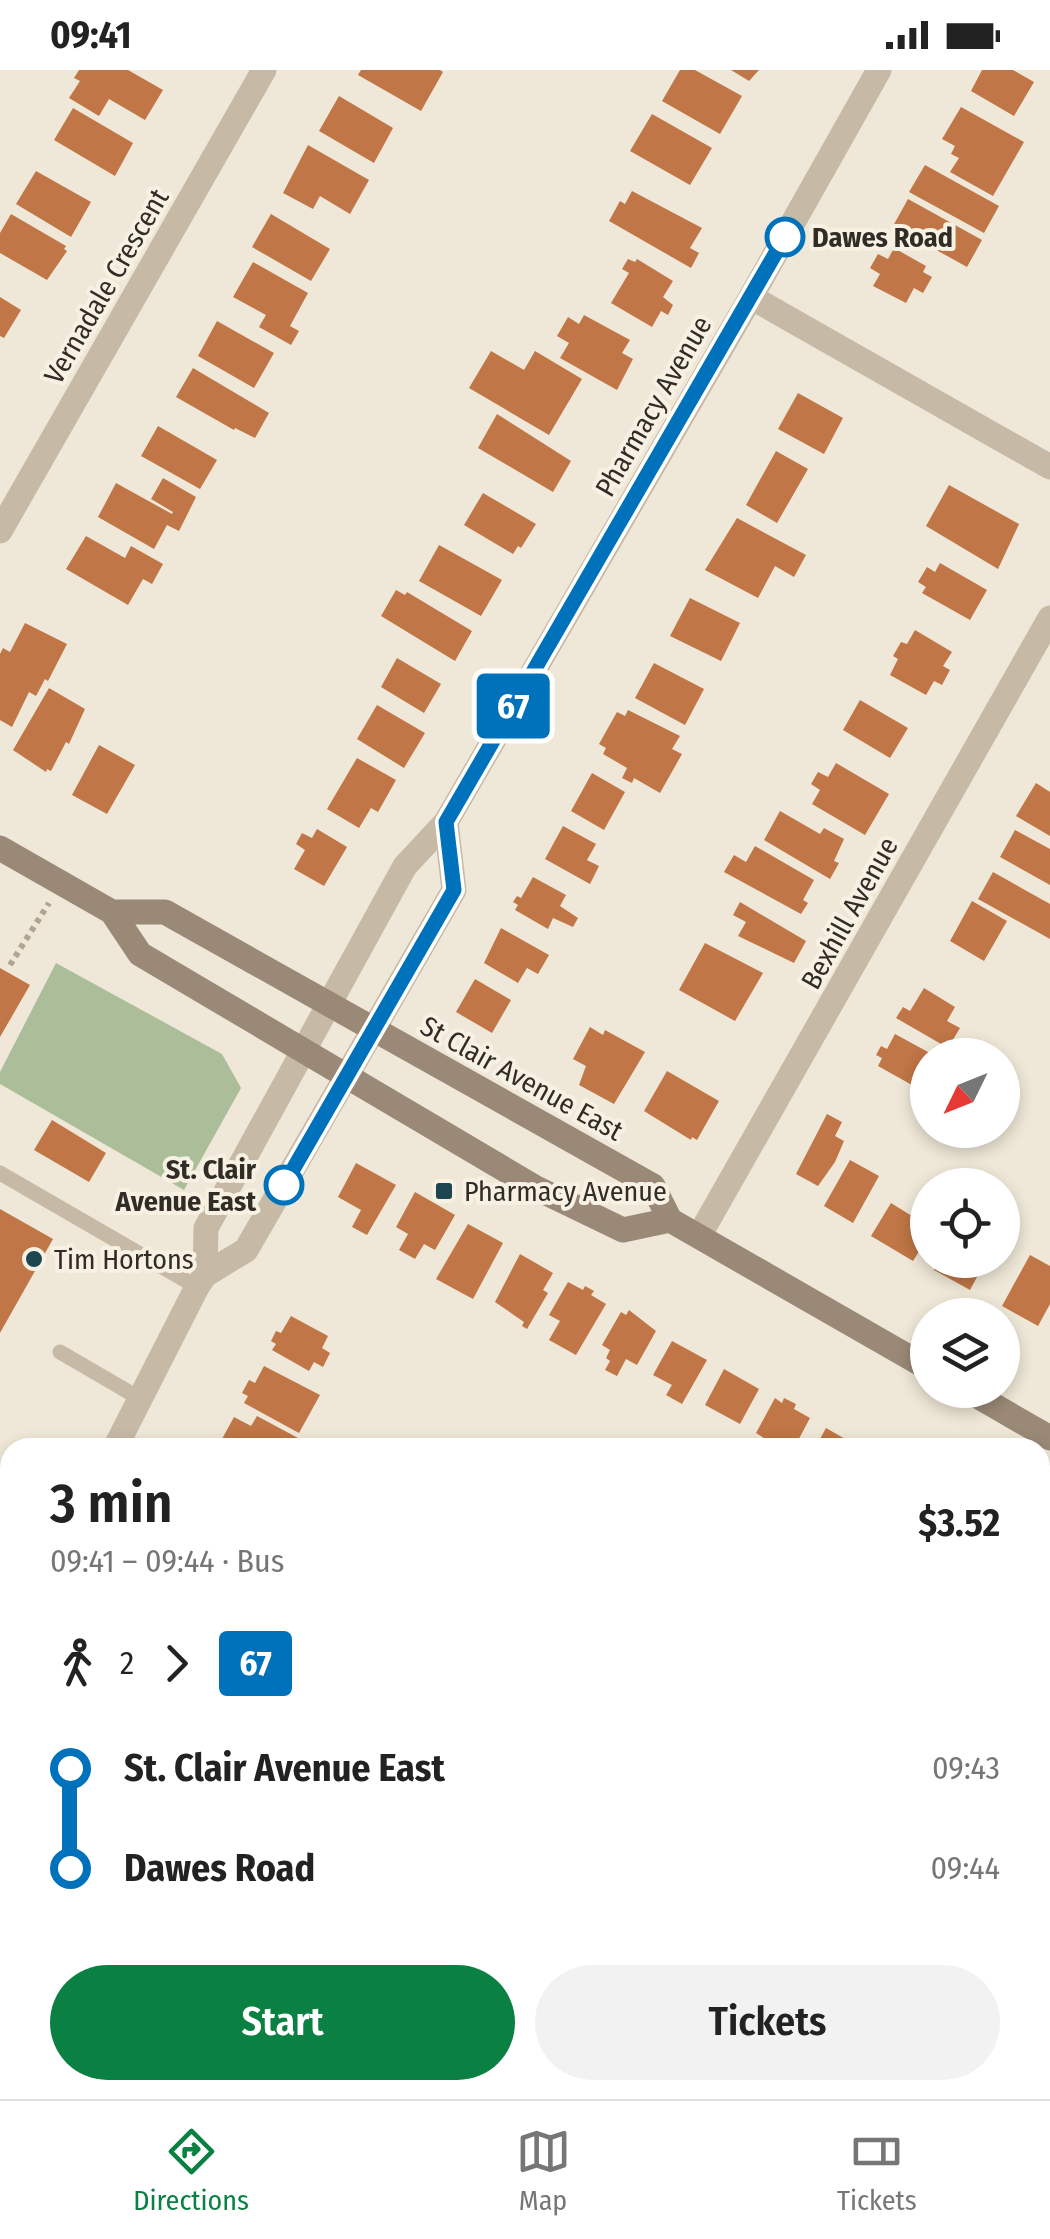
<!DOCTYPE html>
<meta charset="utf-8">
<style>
:root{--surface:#fff;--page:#f2f2f2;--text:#222;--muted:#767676;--line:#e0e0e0;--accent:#0b8043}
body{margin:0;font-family:"Fira Sans Condensed",sans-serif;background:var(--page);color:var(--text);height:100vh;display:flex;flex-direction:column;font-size:38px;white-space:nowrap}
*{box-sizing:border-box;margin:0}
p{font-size:32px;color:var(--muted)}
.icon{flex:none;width:55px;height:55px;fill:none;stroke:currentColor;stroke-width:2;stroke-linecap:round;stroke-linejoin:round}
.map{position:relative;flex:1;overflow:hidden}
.panel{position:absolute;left:0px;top:1368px;width:1050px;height:662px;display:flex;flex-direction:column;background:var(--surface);border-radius:30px 30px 0 0;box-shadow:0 5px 15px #0003}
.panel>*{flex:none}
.badge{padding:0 20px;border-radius:8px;font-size:35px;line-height:65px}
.needle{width:65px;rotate:227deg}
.fabs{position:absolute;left:910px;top:968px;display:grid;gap:20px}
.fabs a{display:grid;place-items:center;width:110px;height:110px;border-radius:50%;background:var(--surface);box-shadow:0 5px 15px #0003;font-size:50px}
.map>.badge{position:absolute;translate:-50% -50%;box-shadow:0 0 0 5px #fff}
.legs{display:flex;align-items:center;gap:15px;height:110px;padding:0 50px;font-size:32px}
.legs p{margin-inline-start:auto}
.headline{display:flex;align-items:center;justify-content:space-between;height:170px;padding:0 50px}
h1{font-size:55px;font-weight:600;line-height:75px}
.cta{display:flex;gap:20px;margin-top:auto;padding:20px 50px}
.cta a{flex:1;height:115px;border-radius:60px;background:var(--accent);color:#fff;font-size:40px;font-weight:600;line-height:115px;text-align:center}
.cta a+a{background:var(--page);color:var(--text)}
ul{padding:0 50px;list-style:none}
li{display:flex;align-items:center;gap:35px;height:100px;font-size:38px}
li i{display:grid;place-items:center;width:15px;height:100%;margin:0 12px;background:currentColor}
li i::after{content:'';width:25px;height:25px;margin:-12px;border:8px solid;border-radius:50%;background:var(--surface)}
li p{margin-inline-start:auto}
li:first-child i{background:linear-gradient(#0000 50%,currentColor 0)}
li:last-child i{background:linear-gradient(currentColor 50%,#0000 0)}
.status{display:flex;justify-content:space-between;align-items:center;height:70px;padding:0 50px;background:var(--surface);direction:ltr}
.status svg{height:28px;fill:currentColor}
.menu{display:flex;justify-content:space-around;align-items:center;height:140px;border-top:2px solid var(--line);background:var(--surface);font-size:28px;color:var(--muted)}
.menu a{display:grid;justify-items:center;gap:5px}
.menu .current{color:var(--accent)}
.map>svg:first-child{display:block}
.green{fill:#abbd99}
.building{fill:#c07646}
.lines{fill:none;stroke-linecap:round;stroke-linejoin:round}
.path{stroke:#b2a48f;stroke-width:6;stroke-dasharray:5 5;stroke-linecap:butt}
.service{stroke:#c6b9a5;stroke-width:15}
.minor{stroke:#c6b9a5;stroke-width:25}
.tertiary{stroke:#c6b9a5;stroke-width:25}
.secondary{stroke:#9a8976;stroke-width:25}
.line-1-casing{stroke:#fff;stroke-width:22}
.line-1{stroke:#0072bc;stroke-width:15}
.stop-1-dot{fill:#fff;stroke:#0072bc;stroke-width:5}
.poi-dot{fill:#1e4651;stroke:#f7f1e4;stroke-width:4}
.labels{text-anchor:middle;stroke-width:8;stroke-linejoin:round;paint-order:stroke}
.stop-label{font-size:28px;font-weight:bold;fill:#322c26;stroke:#f7f1e4;text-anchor:start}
.street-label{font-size:28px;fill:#322c26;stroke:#f7f1e4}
.poi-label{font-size:28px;fill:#322c26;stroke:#f7f1e4;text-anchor:start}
</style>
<div class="status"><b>09:41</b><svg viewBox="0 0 49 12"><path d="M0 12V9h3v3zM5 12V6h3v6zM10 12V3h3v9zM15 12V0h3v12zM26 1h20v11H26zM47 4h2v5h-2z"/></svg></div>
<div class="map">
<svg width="1050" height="2029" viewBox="0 0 1050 2029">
<rect width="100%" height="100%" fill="#efe8d8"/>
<path class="green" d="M 56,893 L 222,984 L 241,1018 L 184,1120 L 0,1014 L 0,1002 Z
M 587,2020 L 791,2020 L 807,2029 L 581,2029 Z
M 837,2020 L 974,2020 L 968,2029 L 852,2029 Z"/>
<path class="building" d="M 79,0 L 128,0 L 163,20 L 145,50 L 109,29 L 99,46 L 69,28 L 80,11 L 74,8 Z
M 361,0 L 440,0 L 443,2 L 421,41 L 358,5 Z
M 680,0 L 695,0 L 742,26 L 720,64 L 662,31 Z
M 731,0 L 759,0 L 749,11 Z
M 982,0 L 1013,0 L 1034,12 L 1014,46 L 971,21 Z
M 339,26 L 393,58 L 374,93 L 319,61 Z
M 961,37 L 1024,72 L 993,126 L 950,102 L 959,88 L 951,84 L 955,76 L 942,69 Z
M 73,38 L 133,73 L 115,106 L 54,70 Z
M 652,44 L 712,78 L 690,115 L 630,81 Z
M 308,75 L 369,110 L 350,144 L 320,126 L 313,139 L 283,123 Z
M 925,95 L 999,136 L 984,163 L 909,122 Z
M 36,101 L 91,132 L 71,167 L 16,134 Z
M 632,121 L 702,158 L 690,178 L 699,183 L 691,198 L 609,151 L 620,131 L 625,134 Z
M 908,129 L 982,170 L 967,197 L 893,156 Z
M 11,144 L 66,176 L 64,179 L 67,181 L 47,210 L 0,183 L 0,163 Z
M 271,144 L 330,179 L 311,211 L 252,177 Z
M 894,178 L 926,196 L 923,202 L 932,207 L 923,223 L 914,218 L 906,233 L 873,216 L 880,204 L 870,198 L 878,184 L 888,189 Z
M 628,189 L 635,192 L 637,189 L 673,211 L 663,227 L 673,235 L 668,245 L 661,241 L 652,257 L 611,233 L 629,203 L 622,199 Z
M 253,192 L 308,223 L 290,256 L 299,261 L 291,275 L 259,257 L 266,245 L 233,227 Z
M 0,227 L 21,240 L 4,268 L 0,266 Z
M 584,245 L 630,270 L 622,283 L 633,289 L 617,320 L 560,288 L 569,273 L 557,266 L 568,247 L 579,254 Z
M 217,251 L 274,283 L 254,318 L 198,286 Z
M 491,281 L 524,300 L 535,281 L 582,309 L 549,365 L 469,318 Z
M 193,298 L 269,343 L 255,368 L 235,358 L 234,360 L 176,327 Z
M 798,323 L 843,348 L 824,384 L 778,359 Z
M 497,344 L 571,391 L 553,422 L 478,378 Z
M 158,356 L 217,390 L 200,419 L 141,386 Z
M 776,381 L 808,399 L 777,453 L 746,435 Z
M 163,408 L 196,427 L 179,461 L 167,455 L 154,479 L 98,447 L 116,413 L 172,444 L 173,442 L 151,429 Z
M 949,415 L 1019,454 L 998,499 L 926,456 Z
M 483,423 L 536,454 L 521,478 L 518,476 L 513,484 L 464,455 Z
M 737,448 L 806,485 L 794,507 L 775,496 L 758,528 L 705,500 Z
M 86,466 L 125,488 L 131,476 L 163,494 L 152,514 L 143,509 L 128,535 L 66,499 Z
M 439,475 L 502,510 L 481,546 L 419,511 Z
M 940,493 L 987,520 L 970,550 L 922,523 L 926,517 L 918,512 L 927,497 L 935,502 Z
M 396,520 L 405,525 L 407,522 L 472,561 L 455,591 L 381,546 Z
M 690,528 L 740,553 L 721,591 L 670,566 Z
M 25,553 L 67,574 L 48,611 L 45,609 L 36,626 L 29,622 L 12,657 L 0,650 L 0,584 L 3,578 L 10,582 Z
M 915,560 L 952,582 L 943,596 L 950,600 L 942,615 L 934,611 L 926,625 L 890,605 L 898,589 L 893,586 L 901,572 L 907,574 Z
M 397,588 L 441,614 L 424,643 L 381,617 Z
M 654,593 L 704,619 L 685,655 L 635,628 Z
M 49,618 L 85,639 L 69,674 L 66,672 L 51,701 L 47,699 L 46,702 L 13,680 Z
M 860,630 L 908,658 L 890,688 L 843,660 Z
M 377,635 L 425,663 L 404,698 L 357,669 Z
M 628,640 L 680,666 L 672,679 L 682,684 L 660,723 L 634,708 L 632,713 L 622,708 L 627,698 L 603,684 L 606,678 L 599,674 L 617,642 L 625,646 Z
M 99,675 L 135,695 L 107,744 L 72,725 Z
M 357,688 L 396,710 L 378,742 L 371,738 L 359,758 L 327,739 Z
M 836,693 L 889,724 L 865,765 L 812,734 L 820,720 L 811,714 L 818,702 L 828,707 Z
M 592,703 L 625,722 L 604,760 L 571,741 Z
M 1036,713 L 1050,722 L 1050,766 L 1016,746 Z
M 780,741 L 820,764 L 824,758 L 844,769 L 834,791 L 839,793 L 830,809 L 764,770 Z
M 563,756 L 596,774 L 587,790 L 599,796 L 590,814 L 545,789 Z
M 317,759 L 347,777 L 324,816 L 294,799 L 305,780 L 296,774 L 302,763 L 312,768 Z
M 1015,760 L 1050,779 L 1050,815 L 1000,787 Z
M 755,776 L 814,810 L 803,830 L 808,833 L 801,844 L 724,802 L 734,785 L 746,792 Z
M 993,802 L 1050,834 L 1050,869 L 978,829 Z
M 533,807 L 566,825 L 560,836 L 578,848 L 573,857 L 553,848 L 548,859 L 515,840 L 518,835 L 513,832 L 517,826 L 521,828 Z
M 972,831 L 1007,851 L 984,891 L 950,871 Z
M 740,832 L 806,871 L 794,893 L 738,866 L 746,852 L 733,845 Z
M 501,858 L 549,885 L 538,904 L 527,898 L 518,913 L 484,893 Z
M 705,873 L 763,903 L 735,951 L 679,920 Z
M 0,898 L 30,915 L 0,967 Z
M 475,909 L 511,930 L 492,963 L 456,942 Z
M 924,918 L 955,937 L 947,951 L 960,958 L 948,978 L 896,948 L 903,937 L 910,941 Z
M 590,957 L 603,965 L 605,960 L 645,982 L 614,1034 L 579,1015 L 586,996 L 573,989 Z
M 895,964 L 928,982 L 928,1024 L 878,996 L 882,988 L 876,985 L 881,976 L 887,979 Z
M 667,1001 L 719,1031 L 697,1070 L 692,1067 L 691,1070 L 644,1041 Z
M 827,1044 L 842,1052 L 835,1066 L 844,1071 L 835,1092 L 818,1116 L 796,1104 Z
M 52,1050 L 106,1083 L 89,1112 L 34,1080 Z
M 850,1090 L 879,1106 L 853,1153 L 824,1136 Z
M 356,1093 L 396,1115 L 367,1165 L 352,1157 L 361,1140 L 338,1127 Z
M 415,1122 L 455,1145 L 435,1180 L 424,1174 L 415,1189 L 399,1180 L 408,1164 L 396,1157 Z
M 891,1133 L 928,1156 L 928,1167 L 913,1191 L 871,1166 Z
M 0,1139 L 53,1169 L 0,1263 Z
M 468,1154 L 503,1173 L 473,1229 L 436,1209 Z
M 520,1184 L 553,1203 L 543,1220 L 548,1223 L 527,1259 L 522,1256 L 524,1252 L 495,1232 Z
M 1030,1185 L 1050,1196 L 1050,1234 L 1038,1256 L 1002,1236 Z
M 939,1190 L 986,1190 L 970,1220 L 934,1200 Z
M 568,1212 L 583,1220 L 585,1216 L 594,1221 L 591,1225 L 606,1234 L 576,1285 L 549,1270 L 560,1251 L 549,1245 Z
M 629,1240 L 656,1261 L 637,1295 L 626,1289 L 617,1306 L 605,1300 L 610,1291 L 606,1288 L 610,1280 L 602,1275 L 621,1242 L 626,1245 Z
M 291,1246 L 328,1266 L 322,1278 L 330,1283 L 323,1297 L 314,1292 L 309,1301 L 272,1280 L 276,1274 L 271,1271 L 276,1261 L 281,1263 Z
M 672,1271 L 707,1290 L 682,1334 L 666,1325 L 672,1315 L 653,1305 Z
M 264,1296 L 320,1325 L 299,1363 L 244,1333 L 248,1326 L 242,1323 L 249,1310 L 255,1313 Z
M 724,1299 L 759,1319 L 740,1354 L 705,1335 Z
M 775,1328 L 782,1333 L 784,1328 L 796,1334 L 794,1339 L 810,1348 L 794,1378 L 759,1378 L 764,1368 L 756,1363 Z
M 257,1346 L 298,1368 L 292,1378 L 217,1378 L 234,1347 L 251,1356 Z
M 826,1358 L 861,1378 L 815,1378 Z
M 1042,1610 L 1050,1615 L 1050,1773 L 1040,1785 Z
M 0,1761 L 10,1766 L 10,1813 L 0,1807 Z
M 0,1884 L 10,1889 L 10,1917 L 0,1912 Z
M 132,2020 L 160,2020 L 155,2029 L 148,2029 Z
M 445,2020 L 504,2020 L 499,2029 L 440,2029 Z"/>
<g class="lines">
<path class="path" d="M 10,895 L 49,833"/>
<path class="service" d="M 0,1103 L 197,1217
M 60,1282 L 139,1328"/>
<path class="minor" d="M 751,227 L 1050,397
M 0,461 L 264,0
M 699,1166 L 1050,548"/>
<path class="tertiary" d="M 205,1205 L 206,1158 L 405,796 L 446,752 L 751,227 L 879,0
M 115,1378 L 197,1217 L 205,1205 L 246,1180 L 454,820 L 446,752
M 0,1565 L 10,1549"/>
<path class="secondary" d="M 0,778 L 112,842 L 140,884 L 536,1118 L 623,1160 L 670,1150
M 112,842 L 165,842 L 653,1116 L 670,1150 L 928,1298
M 967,1320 L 1050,1368"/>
</g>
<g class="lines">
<defs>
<path id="line-1" d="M 284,1115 L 454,820 L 446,752 L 785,167"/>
</defs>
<use href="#line-1" class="line-1-casing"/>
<use href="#line-1" class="line-1"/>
</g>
<g class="stop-1-dot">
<circle cx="785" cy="167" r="18"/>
<circle cx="284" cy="1115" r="18"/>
</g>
<g class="poi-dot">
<rect x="434" y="1111" width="20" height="20" rx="5"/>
<circle cx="34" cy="1189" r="10"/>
</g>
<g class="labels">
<g class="stop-label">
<text x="812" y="177">Dawes Road</text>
<text x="256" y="1109" text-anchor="end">St. Clair<tspan x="256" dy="32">Avenue East</tspan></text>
</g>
<g class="street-label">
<text transform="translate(106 216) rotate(-60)" y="10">Vernadale Crescent</text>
<text transform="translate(653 336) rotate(-60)" y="10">Pharmacy Avenue</text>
<text transform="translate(849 843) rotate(-61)" y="10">Bexhill Avenue</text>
<text transform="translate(522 1008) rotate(29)" y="10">St Clair Avenue East</text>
</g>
<g class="poi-label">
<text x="464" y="1131">Pharmacy Avenue</text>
<text x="54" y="1199">Tim Hortons</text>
</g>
</g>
</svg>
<div class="fabs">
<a><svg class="needle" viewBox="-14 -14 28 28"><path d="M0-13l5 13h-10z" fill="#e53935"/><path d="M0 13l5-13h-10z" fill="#767676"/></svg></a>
<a><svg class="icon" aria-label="locate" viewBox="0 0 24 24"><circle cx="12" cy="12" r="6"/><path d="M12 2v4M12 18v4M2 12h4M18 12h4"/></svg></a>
<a><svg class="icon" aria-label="layers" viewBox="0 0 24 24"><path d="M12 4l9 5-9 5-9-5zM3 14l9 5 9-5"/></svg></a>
</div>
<b class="badge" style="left:513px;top:636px;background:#0072bc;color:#fff">67</b>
<section class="panel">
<div class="headline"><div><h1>3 min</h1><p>09:41 – 09:44 · Bus</p></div><b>$3.52</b></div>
<div class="legs"><svg class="icon" aria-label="walk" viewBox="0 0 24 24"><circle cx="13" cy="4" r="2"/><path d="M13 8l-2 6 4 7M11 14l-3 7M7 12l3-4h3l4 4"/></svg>2<svg class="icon" aria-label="forward" viewBox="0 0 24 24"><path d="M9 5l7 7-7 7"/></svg><b class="badge" style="background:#0072bc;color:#fff">67</b></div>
<ul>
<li><i style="color:#0072bc"></i><b>St. Clair Avenue East</b><p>09:43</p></li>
<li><i style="color:#0072bc"></i><b>Dawes Road</b><p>09:44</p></li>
</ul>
<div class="cta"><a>Start</a><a>Tickets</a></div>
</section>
</div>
<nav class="menu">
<a class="current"><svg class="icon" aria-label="directions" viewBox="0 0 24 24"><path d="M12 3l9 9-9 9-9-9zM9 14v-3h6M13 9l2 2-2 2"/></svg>Directions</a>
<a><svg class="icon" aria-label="map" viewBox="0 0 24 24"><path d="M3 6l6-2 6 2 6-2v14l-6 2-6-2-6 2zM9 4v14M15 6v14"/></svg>Map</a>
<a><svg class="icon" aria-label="tickets" viewBox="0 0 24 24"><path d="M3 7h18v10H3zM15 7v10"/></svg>Tickets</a>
</nav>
